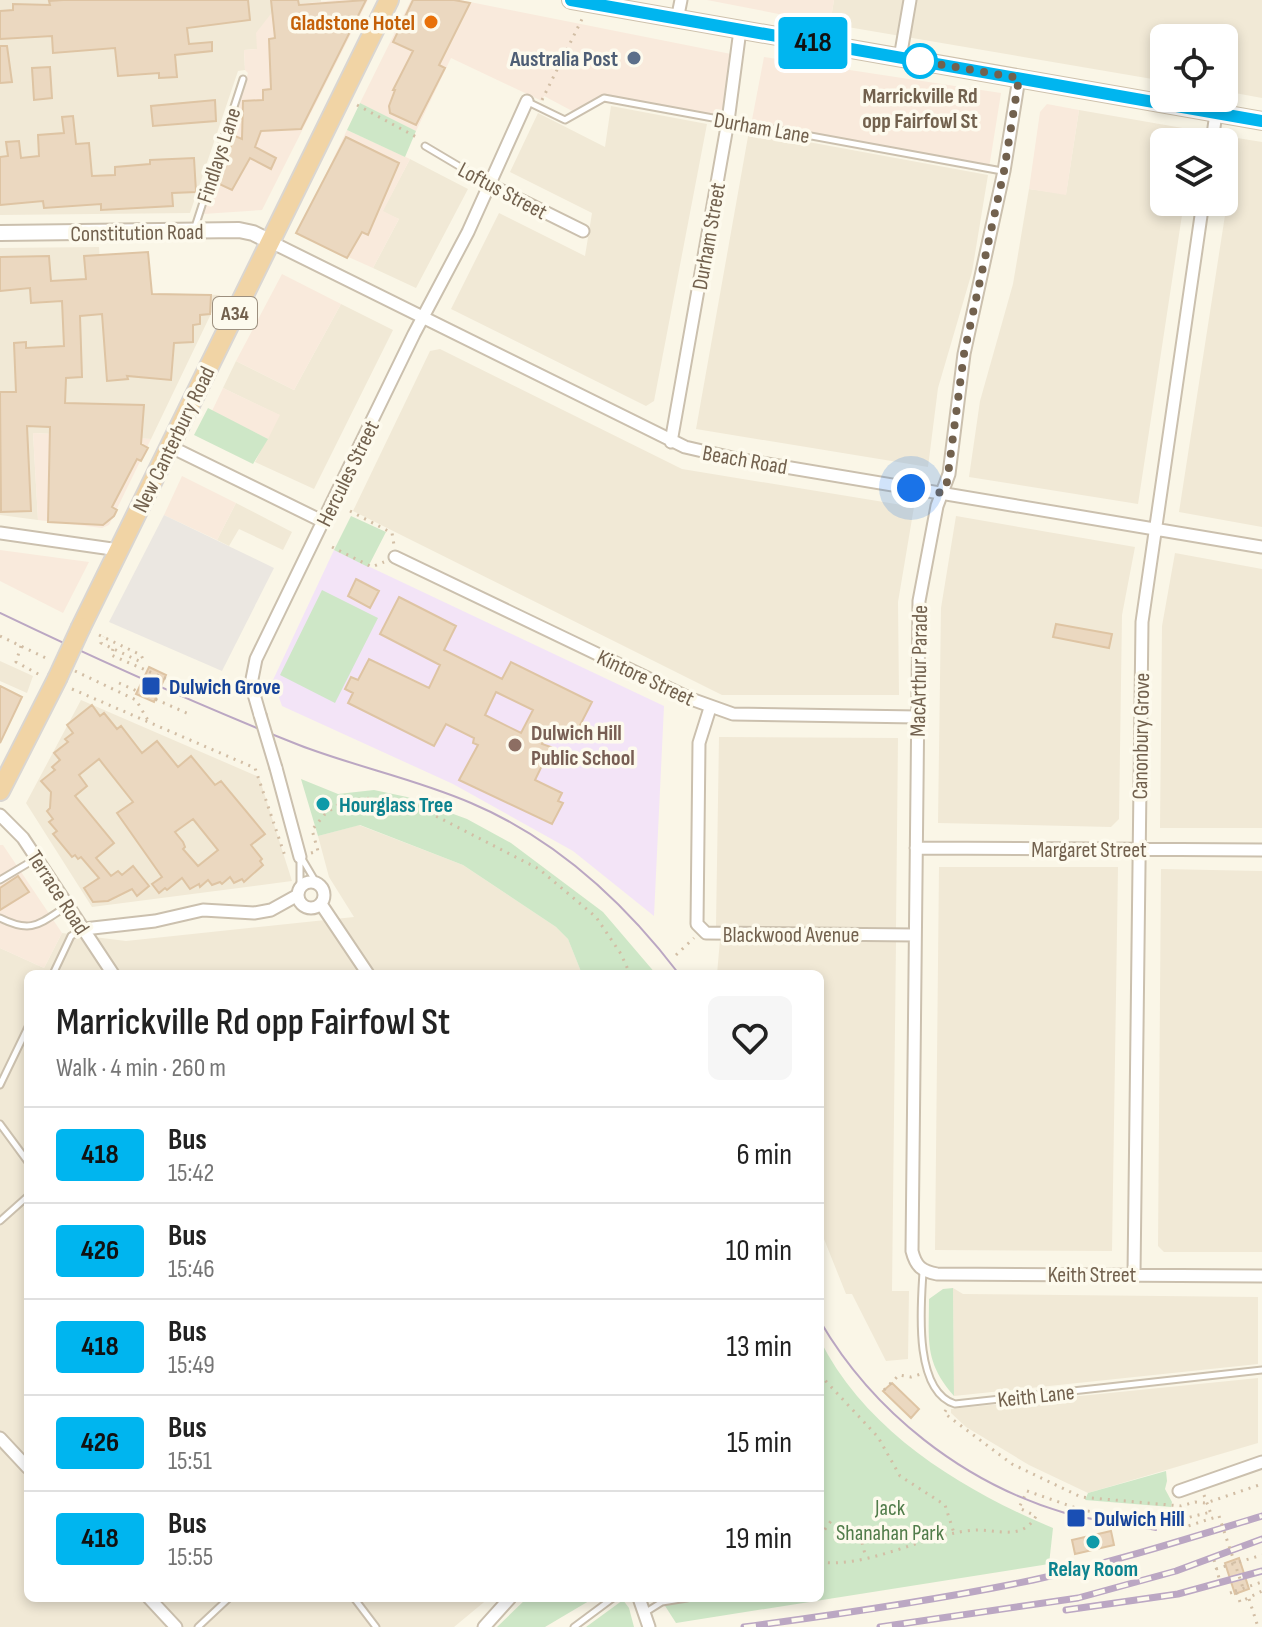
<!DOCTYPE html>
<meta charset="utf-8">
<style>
:root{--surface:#fff;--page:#f6f6f6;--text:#222;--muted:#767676;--line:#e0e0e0}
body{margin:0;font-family:"Sofia Sans Condensed",sans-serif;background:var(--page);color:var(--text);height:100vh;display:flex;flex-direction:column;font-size:30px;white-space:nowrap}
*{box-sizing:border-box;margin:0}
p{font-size:26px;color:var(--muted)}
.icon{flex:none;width:44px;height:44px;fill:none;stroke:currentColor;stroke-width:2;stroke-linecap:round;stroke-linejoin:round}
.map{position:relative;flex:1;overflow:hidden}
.panel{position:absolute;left:24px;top:970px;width:800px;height:632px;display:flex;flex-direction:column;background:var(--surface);border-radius:12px;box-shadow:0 4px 12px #0003}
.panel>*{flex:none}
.badge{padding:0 16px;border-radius:6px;font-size:28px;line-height:52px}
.buttons{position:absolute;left:1150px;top:24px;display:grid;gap:16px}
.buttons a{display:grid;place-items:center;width:88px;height:88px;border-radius:12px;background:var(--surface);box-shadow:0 4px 12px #0003;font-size:40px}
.you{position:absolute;width:40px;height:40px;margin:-20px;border:6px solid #fff;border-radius:50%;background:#1a73e8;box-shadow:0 0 0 12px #1a73e833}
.map>.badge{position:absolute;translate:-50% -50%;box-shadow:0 0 0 4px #fff}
.round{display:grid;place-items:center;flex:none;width:84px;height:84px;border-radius:12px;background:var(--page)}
.head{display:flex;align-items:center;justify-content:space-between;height:136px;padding:0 32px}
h1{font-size:38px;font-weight:600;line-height:60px}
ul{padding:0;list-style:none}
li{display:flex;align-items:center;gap:24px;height:96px;padding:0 32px;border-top:2px solid var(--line)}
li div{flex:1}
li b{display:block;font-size:30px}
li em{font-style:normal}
li .badge{min-width:88px;font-weight:700;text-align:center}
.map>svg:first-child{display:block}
.residential{fill:#f1e9d6}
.commercial{fill:#f9eadc}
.industrial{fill:#ebe7e1}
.education{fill:#f3e4f7}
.green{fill:#cee7c7}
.building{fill:#ebd8c0;stroke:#dec4a3;stroke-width:2;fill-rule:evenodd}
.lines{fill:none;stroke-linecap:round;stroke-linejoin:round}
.service-casing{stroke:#cbc0ae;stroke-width:9}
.minor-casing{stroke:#cbc0ae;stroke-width:15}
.tertiary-casing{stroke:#cbc0ae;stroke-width:18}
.secondary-casing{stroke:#cec1ac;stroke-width:20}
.trunk-casing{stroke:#dad6d1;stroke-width:22}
.path{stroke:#d2bea5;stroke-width:3;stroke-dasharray:2 6;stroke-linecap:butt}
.service{stroke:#fff;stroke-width:5}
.minor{stroke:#fff;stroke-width:11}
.tertiary{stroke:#fff;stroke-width:14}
.secondary{stroke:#fff;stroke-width:16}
.trunk{stroke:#f1d4a5;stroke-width:18}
.tram{stroke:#bba7c3;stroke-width:2}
.rail-casing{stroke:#bba7c3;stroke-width:7}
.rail{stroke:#fdfaed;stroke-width:4;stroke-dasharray:12;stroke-linecap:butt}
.minor-bridge-casing{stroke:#cbc0ae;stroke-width:15;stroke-linecap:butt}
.trunk-bridge-casing{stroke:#dad6d1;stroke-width:22;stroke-linecap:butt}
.path-bridge{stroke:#d2bea5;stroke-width:3;stroke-dasharray:2 6;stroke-linecap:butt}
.minor-bridge{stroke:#fff;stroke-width:11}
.trunk-bridge{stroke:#f1d4a5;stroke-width:18}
.line-casing{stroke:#fff;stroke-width:18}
.line{stroke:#00b5ef;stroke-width:12}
.walk{stroke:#72614e;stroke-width:8;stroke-dasharray:0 14.4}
.food-dot{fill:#e8710a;stroke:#fdfaed;stroke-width:3}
.service-dot{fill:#5c6f8a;stroke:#fdfaed;stroke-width:3}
.stop-dot{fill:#fff;stroke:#00b5ef;stroke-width:4}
.transit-dot{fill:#1a4fb4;stroke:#fdfaed;stroke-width:3}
.education-dot{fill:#8d6e63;stroke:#fdfaed;stroke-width:3}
.culture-dot{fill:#0f9aa8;stroke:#fdfaed;stroke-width:3}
.labels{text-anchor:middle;stroke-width:7;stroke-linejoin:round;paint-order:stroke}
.shield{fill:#fdfaed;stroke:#9c8f7e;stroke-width:2}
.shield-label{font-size:20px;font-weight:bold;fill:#72614e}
.food-label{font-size:22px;font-weight:bold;fill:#c56008;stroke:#fdfaed;text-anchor:end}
.service-label{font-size:22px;font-weight:bold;fill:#4e5e75;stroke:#fdfaed;text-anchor:end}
.stop-label{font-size:22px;font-weight:bold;fill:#72614e;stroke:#fdfaed}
.street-label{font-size:22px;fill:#72614e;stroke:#fdfaed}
.transit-label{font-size:22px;font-weight:bold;fill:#164399;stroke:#fdfaed;text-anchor:start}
.education-label{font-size:22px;font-weight:bold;fill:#785e54;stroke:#fdfaed;text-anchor:start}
.culture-label{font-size:22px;font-weight:bold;fill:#0d838f;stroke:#fdfaed;text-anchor:start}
.park-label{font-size:22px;fill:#517c4a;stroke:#fdfaed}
</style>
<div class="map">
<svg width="1262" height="1627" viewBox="0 0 1262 1627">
<rect width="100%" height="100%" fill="#faf6e7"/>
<path class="residential" d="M 0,0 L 321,0 L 321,2 L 277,6 L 257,49 L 244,50 L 245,70 L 238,71 L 190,213 L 0,215 Z
M 834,0 L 1262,0 L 1262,98 L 1224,91 L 1224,38 L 1164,38 L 1164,81 L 830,24 Z
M 611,106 L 707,124 L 654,401 L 646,406 L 451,309 L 499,213 L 585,256 L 592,213 L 510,172 L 538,113 L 605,147 Z
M 1079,110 L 1194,130 L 1193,142 L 1164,142 L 1164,202 L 1184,202 L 1138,504 L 969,477 L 980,401 L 1013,284 L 1029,189 L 1066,194 Z
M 749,131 L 988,175 L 972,272 L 938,388 L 928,467 L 696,429 Z
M 1237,138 L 1262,142 L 1262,527 L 1179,512 Z
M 410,159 L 468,189 L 416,288 L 373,268 L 399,219 L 382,212 Z
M 99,247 L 103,308 L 150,306 L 158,293 L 220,295 L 151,439 L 33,433 L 38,520 L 0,515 L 0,248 Z
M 341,304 L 393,330 L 314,489 L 255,462 L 279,415 L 223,388 L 236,361 L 294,390 Z
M 440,349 L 682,469 L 914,507 L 898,602 L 899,695 L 722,695 L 353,511 L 430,351 Z
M 236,503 L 292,532 L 283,550 L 239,529 L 229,546 L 217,540 Z
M 956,516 L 1135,547 L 1122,615 L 1119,819 L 1111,827 L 938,823 L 941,608 Z
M 1175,553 L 1262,569 L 1262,828 L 1160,828 L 1162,626 Z
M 0,661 L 33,676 L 27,693 L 0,681 Z
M 81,700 L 259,777 L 292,881 L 92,907 L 26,803 Z
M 719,737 L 898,738 L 896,928 L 716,926 Z
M 359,825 L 463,865 L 556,927 L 568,939 L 582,974 L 28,974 L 28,1598 L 489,1598 L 454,1627 L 0,1627 L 0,948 L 44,968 L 62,933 L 126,941 L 354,917 L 329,877 L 318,836 Z
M 939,867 L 1118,867 L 1112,1251 L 935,1250 Z
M 1161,869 L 1262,871 L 1262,1252 L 1164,1252 L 1158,1246 Z
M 720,940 L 896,942 L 892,1291 L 909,1291 L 908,1359 L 886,1361 L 852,1294 L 846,1294 L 820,1229 L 820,974 L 717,974 Z
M 953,1288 L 963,1294 L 1258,1297 L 1258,1364 L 954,1396 Z
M 1258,1378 L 1258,1443 L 1088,1493 L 1029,1465 L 966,1427 L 951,1413 L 951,1409 Z"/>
<path class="commercial" d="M 337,0 L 368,0 L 262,210 L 203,214 L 204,203 L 248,73 L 245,70 L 244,50 L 257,49 L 256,33 L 277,6 Z
M 411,0 L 460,0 L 736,55 L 728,121 L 604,98 L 576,113 L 544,96 L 542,101 L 451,58 L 416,131 L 360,103 Z
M 707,0 L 834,0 L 830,24 Z
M 764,57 L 1001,93 L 989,168 L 751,125 Z
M 1047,104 L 1079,110 L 1066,195 L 1029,189 L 1040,112 Z
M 347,130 L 410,159 L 383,211 L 399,219 L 373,268 L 297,234 Z
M 282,274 L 341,304 L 294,390 L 236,361 Z
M 223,388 L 280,415 L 268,439 L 212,411 Z
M 33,433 L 151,439 L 109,525 L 102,528 L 38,520 Z
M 182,476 L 236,503 L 217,540 L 164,515 Z
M 0,550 L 89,562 L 63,613 L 0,581 Z
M 0,845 L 3,845 L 62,933 L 44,968 L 0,948 Z"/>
<path class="industrial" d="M 164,515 L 274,568 L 222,671 L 109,622 Z"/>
<path class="education" d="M 334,550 L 664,706 L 654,916 L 573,851 L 453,784 L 282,706 L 273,680 Z"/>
<path class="green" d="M 360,103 L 416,131 L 405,157 L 347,130 Z
M 208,408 L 268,439 L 253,464 L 194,435 Z
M 351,516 L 386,532 L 368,567 L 334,550 Z
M 322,590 L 378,618 L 335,703 L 280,675 Z
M 301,779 L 338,794 L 374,790 L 407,797 L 467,819 L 511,843 L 603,912 L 656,974 L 582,974 L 568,939 L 556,927 L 463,865 L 360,825 L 318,836 Z
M 953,1288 L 954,1396 C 924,1362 929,1341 929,1299 L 943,1289 Z
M 820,1340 C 866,1432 962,1490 1053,1528 L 1049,1564 L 676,1623 L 660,1598 L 820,1598 Z
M 1166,1471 L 1167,1481 L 1165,1489 L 1172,1502 L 1171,1507 L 1085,1500 L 1088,1493 Z
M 527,1598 L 594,1598 L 545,1627 L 497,1627 Z
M 623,1600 L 629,1608 L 634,1627 L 586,1627 Z"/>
<path class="building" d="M 63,0 L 248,0 L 250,20 L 187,28 L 189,44 L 212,42 L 212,51 L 175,55 L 177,77 L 159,78 L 159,73 L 118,76 L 115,48 L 53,53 L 52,36 L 0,39 L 0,11 L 13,10 L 13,4 L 50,5 L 49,1 Z
M 271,0 L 298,0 L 299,5 L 366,0 L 301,129 L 261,131 L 255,147 L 276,158 L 271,169 L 250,158 L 232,190 L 215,182 L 235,136 L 242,139 L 243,101 L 263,100 L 263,90 L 271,89 L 269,39 L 275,38 Z
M 413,0 L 454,0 L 470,3 L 439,65 L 445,68 L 416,125 L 390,113 L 389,106 L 395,90 L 393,90 L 413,51 L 393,42 Z
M 0,46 L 7,46 L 12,82 L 0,83 Z
M 50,67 L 52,98 L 34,100 L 32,68 Z
M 215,100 L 216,121 L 153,126 L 151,106 Z
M 73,116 L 76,144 L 89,143 L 92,176 L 115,175 L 115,167 L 150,164 L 150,160 L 194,158 L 196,192 L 172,193 L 173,206 L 101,210 L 101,204 L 44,208 L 43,201 L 0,205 L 0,157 L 8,156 L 6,142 L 19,141 L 21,158 L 39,156 L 38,135 L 64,133 L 62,117 Z
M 346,137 L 399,163 L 368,235 L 362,232 L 347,258 L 296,233 Z
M 148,252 L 152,294 L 211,295 L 210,314 L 200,315 L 200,324 L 193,325 L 193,342 L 174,343 L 171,380 L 127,376 L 128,379 L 107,381 L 102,314 L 80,316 L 82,377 L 66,378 L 65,403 L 144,405 L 141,444 L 148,448 L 141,461 L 137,459 L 112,507 L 117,510 L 114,516 L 103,525 L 48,522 L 50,427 L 27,426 L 31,511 L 1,512 L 0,392 L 16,392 L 14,343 L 26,342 L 26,348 L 64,346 L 62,301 L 31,303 L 30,288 L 0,291 L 0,257 L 49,256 L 51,281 L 86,279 L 84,256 Z
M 356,579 L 379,591 L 370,608 L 348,596 Z
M 399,597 L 456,626 L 444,650 L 502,679 L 511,662 L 592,702 L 575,735 L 552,724 L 542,744 L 551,747 L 535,780 L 562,793 L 558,801 L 563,803 L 552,824 L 459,780 L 478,745 L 473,743 L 474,738 L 446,724 L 434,746 L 348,703 L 353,693 L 345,689 L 351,677 L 358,680 L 369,659 L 429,688 L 440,665 L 380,634 ZM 496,692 L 533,710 L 521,733 L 485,715 Z
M 1056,624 L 1112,634 L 1109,648 L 1053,637 Z
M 149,667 L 166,675 L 154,702 L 136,694 Z
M 0,686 L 22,697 L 0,743 Z
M 92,705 L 100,716 L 104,713 L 117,729 L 121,726 L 142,753 L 157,741 L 178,767 L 191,756 L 215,785 L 221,781 L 265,834 L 251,845 L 262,859 L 260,861 L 263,865 L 244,882 L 242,879 L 234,883 L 230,877 L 222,884 L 220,882 L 212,885 L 208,880 L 200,887 L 199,884 L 190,889 L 182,878 L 167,890 L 165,888 L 159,893 L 152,884 L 162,877 L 117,813 L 133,802 L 99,759 L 79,775 L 87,786 L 75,796 L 114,843 L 96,858 L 111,876 L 118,871 L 122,875 L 133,866 L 149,886 L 137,896 L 132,889 L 108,901 L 93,902 L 84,888 L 99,878 L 81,857 L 78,859 L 75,855 L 72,857 L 53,834 L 57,831 L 49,822 L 53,819 L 47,811 L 50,808 L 51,792 L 41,781 L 55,770 L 52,767 L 60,760 L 54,753 L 68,742 L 65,739 L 73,733 L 67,725 ZM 193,819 L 218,850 L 198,866 L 183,849 L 185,847 L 183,842 L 175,832 Z
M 18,876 L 29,892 L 0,910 L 0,888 Z
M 892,1383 L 919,1409 L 911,1418 L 883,1391 Z
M 1111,1531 L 1114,1545 L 1075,1554 L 1072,1540 Z
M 1239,1558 L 1249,1589 L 1235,1594 L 1225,1563 Z"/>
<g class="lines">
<defs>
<path id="service" d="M 528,102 L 565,120 L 604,98 L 1002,171
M 425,146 L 489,184
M 194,230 L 243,79
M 301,857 L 317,884
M 300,858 L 300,888
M 0,880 L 37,858
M 0,918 C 32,934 39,924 67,906
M 53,974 L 71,936 L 83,929
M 0,1085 L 28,1027
M 0,1124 L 28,1162
M 0,1221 L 28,1196
M 923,1272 C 921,1305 913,1391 955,1404 L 1262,1370
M 354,1598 L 376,1627
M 646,1612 L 662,1602 L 687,1598
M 198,1627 L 229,1598
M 574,1627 L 613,1598"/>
<path id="minor" d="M 677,20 L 681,0
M 900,58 L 910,0
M 1019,78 L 1004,171 L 964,354 L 949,474 L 937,506 L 919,601 L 912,1251 C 916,1267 922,1271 937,1274 L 1262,1276
M 1212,142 L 1216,113
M 490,185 L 583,231
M 271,242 L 685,447 L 737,459 L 1262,547
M 671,442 L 728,121 L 740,30
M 169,446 L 324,522
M 0,533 L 119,550
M 395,557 L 691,699 L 733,714 L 917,717
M 710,708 L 699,743 L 697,924 L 706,933 L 915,935
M 260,715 L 251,684 L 256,659 L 414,334 L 468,232 L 527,101
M 276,768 L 300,857
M 0,815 L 23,838 L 113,974
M 916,848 L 1262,850
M298 895a13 13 0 1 1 26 0a13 13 0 1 1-26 0Z
M 321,904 L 368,974
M 84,929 L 155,921 L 203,910 L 254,913 L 271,910 L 298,895
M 1134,1274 L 1142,622 L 1203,202
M 0,1438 L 28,1468
M 1179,1491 L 1262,1462
M 149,1598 L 176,1627
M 639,1598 L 649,1627
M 484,1627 L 510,1598"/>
<path id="tertiary" d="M 0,233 L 239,230 L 253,233 L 271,242"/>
<path id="secondary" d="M 571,0 L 1262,121"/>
<path id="trunk" d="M 81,627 L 389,0
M 0,791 L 57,679"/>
</defs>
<use href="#service" class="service-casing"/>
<use href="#minor" class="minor-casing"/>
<use href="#tertiary" class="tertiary-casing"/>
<use href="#secondary" class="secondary-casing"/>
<use href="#trunk" class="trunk-casing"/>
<path class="path" d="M 542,100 L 583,17
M 357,105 L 420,139
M 350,511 L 392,533 L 394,545
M 332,547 L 372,567 L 384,562
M 99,635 L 141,655 L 143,659 L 139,661 L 101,643 L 104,637
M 0,636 L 50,660
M 21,646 L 16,662 L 40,675
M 113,649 L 111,655 L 201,694
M 75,671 L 136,700 L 149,722
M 119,683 L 191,715
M 72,689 L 255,768 L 286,859
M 311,853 L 318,851 L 312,830 L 325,814 L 343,801 L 372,798 L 428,812 L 539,869 L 596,917 L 621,954 L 630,974
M 676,955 L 694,938
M 820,1375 L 878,1437 L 900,1476 L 945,1505 L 954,1533
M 884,1390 L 899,1375 L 911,1377 L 921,1374
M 946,1410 L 944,1413 L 1012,1464 L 1081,1497 L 1181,1506 L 1195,1502 L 1206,1503 L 1262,1484
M 1204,1495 L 1211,1514
M 1165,1524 L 1185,1527 L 1219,1516
M 860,1535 L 866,1558
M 820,1536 L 831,1521
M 1214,1560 L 1219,1578
M 820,1562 C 862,1568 914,1541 955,1533 C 963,1531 972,1530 980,1530 C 1003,1531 1023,1539 1036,1516 L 1019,1508 L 1027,1491 L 1082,1510 L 1161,1524 L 1211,1512
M 1216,1569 L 1262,1555
M 1235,1591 L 1262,1582
M 1230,1593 L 1236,1591 L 1240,1602 L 1262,1591
M 1249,1599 L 1258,1627"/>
<use href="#service" class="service"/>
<use href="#minor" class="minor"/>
<use href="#tertiary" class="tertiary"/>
<use href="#secondary" class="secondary"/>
<use href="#trunk" class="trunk"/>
<path class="tram" d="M 0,613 C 98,660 198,705 299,745 C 356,767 416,779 471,803 C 556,839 624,902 679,974
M 820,1321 C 873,1412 963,1483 1065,1513 C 1095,1521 1126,1524 1156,1530"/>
<defs>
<path id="rail" d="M 1066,1610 L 1178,1594 L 1262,1571
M 744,1627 C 841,1614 938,1600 1033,1580 C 1111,1563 1186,1539 1262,1516
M 880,1627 L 1078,1598 L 1176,1571 L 1262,1539"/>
</defs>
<use href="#rail" class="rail-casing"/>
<use href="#rail" class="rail"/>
<defs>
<path id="minor-bridge" d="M 260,715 L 276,768"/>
<path id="trunk-bridge" d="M 57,679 L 81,627"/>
</defs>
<use href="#minor-bridge" class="minor-bridge-casing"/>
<use href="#trunk-bridge" class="trunk-bridge-casing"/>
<path class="path-bridge" d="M 1219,1516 L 1243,1588"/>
<use href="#minor-bridge" class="minor-bridge"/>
<use href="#trunk-bridge" class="trunk-bridge"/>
</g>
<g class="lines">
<defs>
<path id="line" d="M 571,0 L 1262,121"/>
</defs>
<use href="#line" class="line-casing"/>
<use href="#line" class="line"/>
<path class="walk" d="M 911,488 L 942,493 L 947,482 L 964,354 L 1004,171 L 1019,78 L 920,61"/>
</g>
<circle class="food-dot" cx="431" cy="22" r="8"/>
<circle class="service-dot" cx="634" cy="58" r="8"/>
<circle class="stop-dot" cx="920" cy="61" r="16"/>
<g class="transit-dot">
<rect x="141" y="676" width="20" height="20" rx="4"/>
<rect x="1066" y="1508" width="20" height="20" rx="4"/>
</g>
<circle class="education-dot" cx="515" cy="745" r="8"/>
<g class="culture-dot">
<circle cx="323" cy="804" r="8"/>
<circle cx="1093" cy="1542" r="8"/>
</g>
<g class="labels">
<rect class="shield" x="213" y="297" width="44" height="32" rx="6"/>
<g class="shield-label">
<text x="235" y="320">A34</text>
</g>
<g class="food-label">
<text x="415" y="30">Gladstone Hotel</text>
</g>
<g class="service-label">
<text x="618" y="66">Australia Post</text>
</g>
<g class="stop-label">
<text x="920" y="103">Marrickville Rd<tspan x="920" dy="25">opp Fairfowl St</tspan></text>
</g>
<g class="street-label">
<text transform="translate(762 127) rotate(10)" y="8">Durham Lane</text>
<text transform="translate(218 155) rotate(-72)" y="8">Findlays Lane</text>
<text transform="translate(503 190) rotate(28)" y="8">Loftus Street</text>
<text transform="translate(137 232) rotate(-1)" y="8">Constitution Road</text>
<text transform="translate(708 236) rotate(-80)" y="8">Durham Street</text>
<text transform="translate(173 439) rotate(-64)" y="8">New Canterbury Road</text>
<text transform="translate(745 459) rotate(10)" y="8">Beach Road</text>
<text transform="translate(347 473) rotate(-64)" y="8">Hercules Street</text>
<text transform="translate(918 671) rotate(-89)" y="8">MacArthur Parade</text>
<text transform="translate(646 677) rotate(25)" y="8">Kintore Street</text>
<text transform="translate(1140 736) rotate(-89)" y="8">Canonbury Grove</text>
<text x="1089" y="857">Margaret Street</text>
<text transform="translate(59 892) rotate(57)" y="8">Terrace Road</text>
<text x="791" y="942">Blackwood Avenue</text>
<text x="1092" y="1282">Keith Street</text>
<text transform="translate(1036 1395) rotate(-6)" y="8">Keith Lane</text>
</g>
<g class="transit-label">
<text x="169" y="694">Dulwich Grove</text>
<text x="1094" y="1526">Dulwich Hill</text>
</g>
<g class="education-label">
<text x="531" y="740">Dulwich Hill<tspan x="531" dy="25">Public School</tspan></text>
</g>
<g class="culture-label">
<text x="339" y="812">Hourglass Tree</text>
<text x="1093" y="1576" text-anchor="middle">Relay Room</text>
</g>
<g class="park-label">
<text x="890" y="1515">Jack<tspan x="890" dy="25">Shanahan Park</tspan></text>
</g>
</g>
</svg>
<div class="buttons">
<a><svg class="icon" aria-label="locate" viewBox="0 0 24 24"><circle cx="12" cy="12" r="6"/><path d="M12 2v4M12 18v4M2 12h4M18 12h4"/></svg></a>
<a><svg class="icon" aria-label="layers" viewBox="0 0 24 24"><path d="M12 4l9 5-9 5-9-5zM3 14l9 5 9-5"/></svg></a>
</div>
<div class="you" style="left:911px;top:488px"></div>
<b class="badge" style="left:813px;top:43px;background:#00b5ef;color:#111">418</b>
<section class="panel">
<div class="head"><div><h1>Marrickville Rd opp Fairfowl St</h1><p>Walk · 4 min · 260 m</p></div><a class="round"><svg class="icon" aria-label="heart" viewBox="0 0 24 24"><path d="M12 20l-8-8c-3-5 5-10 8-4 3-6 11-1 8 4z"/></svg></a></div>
<ul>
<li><span class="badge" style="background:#00b5ef;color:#111">418</span><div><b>Bus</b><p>15:42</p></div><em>6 min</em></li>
<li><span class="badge" style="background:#00b5ef;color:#111">426</span><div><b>Bus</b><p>15:46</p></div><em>10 min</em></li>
<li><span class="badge" style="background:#00b5ef;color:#111">418</span><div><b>Bus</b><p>15:49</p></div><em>13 min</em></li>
<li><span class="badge" style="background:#00b5ef;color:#111">426</span><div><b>Bus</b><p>15:51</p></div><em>15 min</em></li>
<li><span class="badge" style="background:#00b5ef;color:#111">418</span><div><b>Bus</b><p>15:55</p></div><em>19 min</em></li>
</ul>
</section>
</div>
